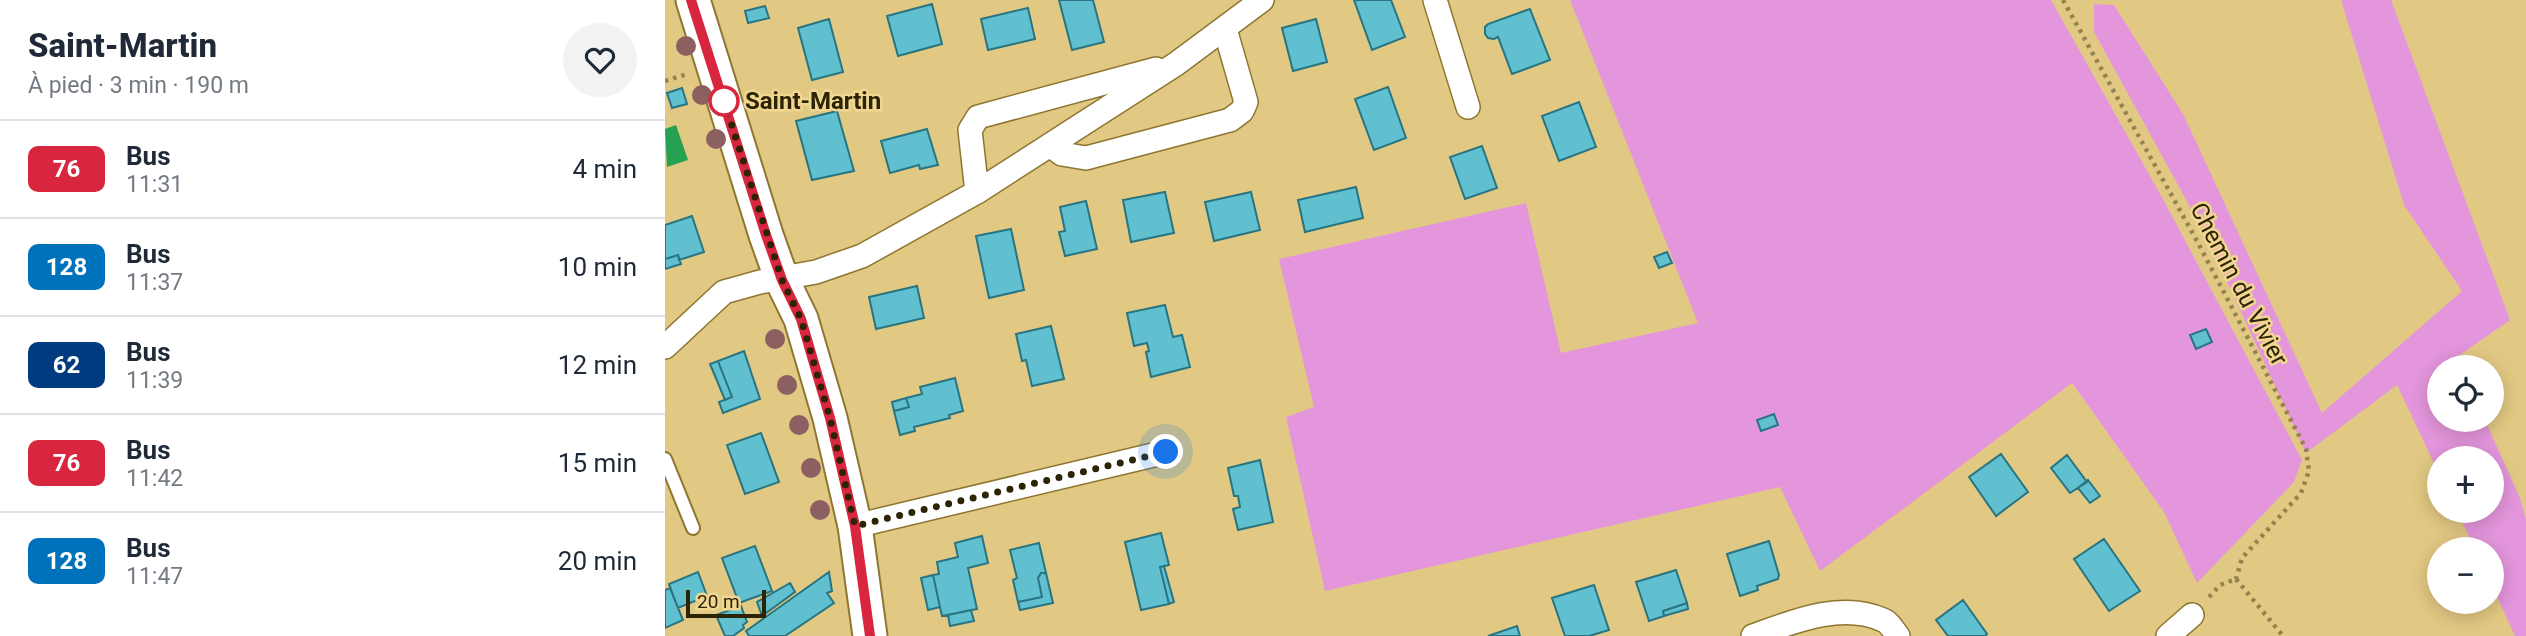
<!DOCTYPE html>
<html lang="fr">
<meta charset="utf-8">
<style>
:root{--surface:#fff;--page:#f2f2f3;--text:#1f2937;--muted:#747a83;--line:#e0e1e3}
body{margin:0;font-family:Roboto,sans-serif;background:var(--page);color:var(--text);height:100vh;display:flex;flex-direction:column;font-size:26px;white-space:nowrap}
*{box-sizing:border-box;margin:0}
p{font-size:23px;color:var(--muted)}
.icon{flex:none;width:38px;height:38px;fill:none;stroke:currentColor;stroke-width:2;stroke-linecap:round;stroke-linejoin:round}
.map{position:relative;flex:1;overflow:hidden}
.panel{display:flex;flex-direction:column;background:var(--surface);width:665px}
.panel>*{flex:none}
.badge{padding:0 14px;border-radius:10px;font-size:24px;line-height:46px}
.fabs{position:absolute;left:1762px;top:355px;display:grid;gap:14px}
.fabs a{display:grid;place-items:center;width:77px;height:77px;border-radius:50%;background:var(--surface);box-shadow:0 4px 18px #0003;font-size:35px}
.scale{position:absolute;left:21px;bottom:18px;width:80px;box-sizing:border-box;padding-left:7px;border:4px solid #2d2305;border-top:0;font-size:19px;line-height:24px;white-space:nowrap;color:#2d2305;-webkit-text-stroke:5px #f0d690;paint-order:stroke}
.you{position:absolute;width:35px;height:35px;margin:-18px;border:5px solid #fff;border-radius:50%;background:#1a73e8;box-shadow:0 0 0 10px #1a73e833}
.map>.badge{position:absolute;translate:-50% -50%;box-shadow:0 0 0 4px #fff}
.round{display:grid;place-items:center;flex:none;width:74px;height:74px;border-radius:37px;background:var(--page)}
.summary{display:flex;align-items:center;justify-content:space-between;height:119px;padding:0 28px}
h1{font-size:33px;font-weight:800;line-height:52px}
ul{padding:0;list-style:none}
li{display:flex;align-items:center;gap:21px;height:98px;padding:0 28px;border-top:2px solid var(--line)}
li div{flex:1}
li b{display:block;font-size:26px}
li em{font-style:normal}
li .badge{min-width:77px;font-weight:700;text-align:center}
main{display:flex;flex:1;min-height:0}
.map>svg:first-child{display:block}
.green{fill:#e496dc}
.water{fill:#25a151}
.building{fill:#60c0d0;stroke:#287480;stroke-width:2}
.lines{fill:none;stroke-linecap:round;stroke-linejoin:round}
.lane-casing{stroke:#8e7630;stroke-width:16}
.street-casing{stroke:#8e7630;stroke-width:26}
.secondary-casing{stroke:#8e7630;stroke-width:37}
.path{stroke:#95824d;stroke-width:4.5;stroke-dasharray:3.5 5;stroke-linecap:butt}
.lane{stroke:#fff;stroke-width:12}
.street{stroke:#fff;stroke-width:23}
.secondary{stroke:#fff;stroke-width:33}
.tree{fill:#8c6060}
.line-casing{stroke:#fff;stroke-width:16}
.line{stroke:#d7263d;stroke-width:10}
.walk{stroke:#2d2305;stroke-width:7;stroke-dasharray:0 12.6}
.stop-dot{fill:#fff;stroke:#d7263d;stroke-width:3.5}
.labels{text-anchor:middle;stroke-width:5;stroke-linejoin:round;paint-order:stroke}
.stop-label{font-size:24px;font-weight:bold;fill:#2d2305;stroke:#f0d690;text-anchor:start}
.street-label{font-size:24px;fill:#2d2305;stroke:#f0d690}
</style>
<main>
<section class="panel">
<div class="summary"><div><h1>Saint-Martin</h1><p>À pied · 3 min · 190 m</p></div><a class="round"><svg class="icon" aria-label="heart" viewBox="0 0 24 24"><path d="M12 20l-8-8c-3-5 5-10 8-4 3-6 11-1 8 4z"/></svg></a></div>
<ul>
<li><span class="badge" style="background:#d7263d;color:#fff">76</span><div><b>Bus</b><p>11:31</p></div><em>4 min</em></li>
<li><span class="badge" style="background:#0072bc;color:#fff">128</span><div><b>Bus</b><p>11:37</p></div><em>10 min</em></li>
<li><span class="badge" style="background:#003b80;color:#fff">62</span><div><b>Bus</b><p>11:39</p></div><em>12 min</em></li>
<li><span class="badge" style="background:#d7263d;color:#fff">76</span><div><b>Bus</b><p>11:42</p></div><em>15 min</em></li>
<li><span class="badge" style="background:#0072bc;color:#fff">128</span><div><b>Bus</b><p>11:47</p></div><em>20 min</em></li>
</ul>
</section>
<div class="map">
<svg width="1861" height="636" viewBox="0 0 1861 636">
<rect width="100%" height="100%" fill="#e2c983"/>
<path class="green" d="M 905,0 L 1386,0 L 1499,201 L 1637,460 L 1629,482 L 1532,583 L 1499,512 L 1407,383 L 1155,571 L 1115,487 L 660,591 L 621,417 L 649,407 L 614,259 L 861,203 L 896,353 L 1033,323 Z
M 1676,0 L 1726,0 L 1845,320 L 1792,357 L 1796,367 L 1774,368 L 1774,420 L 1820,420 L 1855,498 L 1861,519 L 1861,636 L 1850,636 L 1827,586 L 1827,550 L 1810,549 L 1792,511 L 1827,511 L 1827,458 L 1774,458 L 1774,474 L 1732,385 L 1641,453 L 1541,236 L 1429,32 L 1429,4 L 1449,5 L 1518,114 L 1657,413 L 1797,291 L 1739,205 Z"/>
<path class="water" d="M 11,125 L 23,160 L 2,167 L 0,129 Z"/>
<path class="building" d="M 394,0 L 428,0 L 439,42 L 407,50 Z
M 689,0 L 726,0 L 740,37 L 707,50 Z
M 267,4 L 277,44 L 233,56 L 222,16 Z
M 100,6 L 104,18 L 83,23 L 80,11 Z
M 363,8 L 370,39 L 323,50 L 316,19 Z
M 865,9 L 885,60 L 847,74 L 833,37 L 829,39 L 823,38 L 820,34 L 820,27 L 823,24 Z
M 164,19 L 178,72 L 147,80 L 133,28 Z
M 651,19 L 662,62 L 628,71 L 617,28 Z
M 723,87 L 741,138 L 709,150 L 690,99 Z
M 17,88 L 22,104 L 7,108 L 2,93 Z
M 914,102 L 931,147 L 894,161 L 877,116 Z
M 172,111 L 189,171 L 147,180 L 131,121 Z
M 262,129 L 273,165 L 255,169 L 254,165 L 225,173 L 216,141 Z
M 817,146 L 832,188 L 800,199 L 785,157 Z
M 691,187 L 698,218 L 640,232 L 633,200 Z
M 500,192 L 509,233 L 466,242 L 458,200 Z
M 586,192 L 595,230 L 549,241 L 540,202 Z
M 421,201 L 432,249 L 400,256 L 394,232 L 400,231 L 395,207 Z
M 27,216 L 39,252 L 14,260 L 13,255 L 0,259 L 0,225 Z
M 346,229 L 359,290 L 324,298 L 311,236 Z
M 1002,252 L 1007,263 L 994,268 L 989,257 Z
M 13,255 L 16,264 L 0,269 L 0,259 Z
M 252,286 L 259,318 L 211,329 L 204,297 Z
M 500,305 L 508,337 L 517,335 L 525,367 L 486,377 L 481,352 L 484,351 L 482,343 L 469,346 L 462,313 Z
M 386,326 L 399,379 L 367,386 L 361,360 L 357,361 L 351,334 Z
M 1541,329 L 1547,342 L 1531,349 L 1525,335 Z
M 79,351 L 95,399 L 58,413 L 54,402 L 67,397 L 53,361 Z
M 53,361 L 67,397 L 60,400 L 45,364 Z
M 290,378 L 298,411 L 284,415 L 285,418 L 249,427 L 250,431 L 235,435 L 229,411 L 244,407 L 241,398 L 257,394 L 255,387 Z
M 241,398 L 244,407 L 229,411 L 227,402 Z
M 1109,414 L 1113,425 L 1096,431 L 1092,420 Z
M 96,433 L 114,482 L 80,494 L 62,445 Z
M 1336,454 L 1363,492 L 1331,516 L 1304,477 Z
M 1402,455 L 1422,482 L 1405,493 L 1386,468 Z
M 595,460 L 608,522 L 573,530 L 568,509 L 575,507 L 573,496 L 569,496 L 563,468 Z
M 1423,480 L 1435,496 L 1425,503 L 1413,488 Z
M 496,533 L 504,565 L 495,567 L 504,604 L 476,610 L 460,542 Z
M 317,536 L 323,563 L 303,568 L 312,609 L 277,616 L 268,575 L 274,574 L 272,562 L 293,557 L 290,543 Z
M 1439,539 L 1475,591 L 1444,611 L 1409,559 Z
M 1104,541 L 1114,575 L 1113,579 L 1092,586 L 1093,590 L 1075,596 L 1062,554 Z
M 374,543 L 381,573 L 376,573 L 373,578 L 377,597 L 353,602 L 348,580 L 352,578 L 345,550 Z
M 90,546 L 107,591 L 74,603 L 57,558 Z
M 499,566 L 509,602 L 504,604 L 495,567 Z
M 1011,570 L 1022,603 L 998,611 L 999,616 L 984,621 L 971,582 Z
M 33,572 L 42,596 L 13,608 L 4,584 Z
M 164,572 L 167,591 L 162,593 L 169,603 L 120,636 L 84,636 L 81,631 Z
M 376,573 L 381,573 L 388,603 L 355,610 L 353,602 L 377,597 L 373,578 Z
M 268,575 L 275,607 L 263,610 L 256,578 Z
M 125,583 L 130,592 L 97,616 L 92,602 Z
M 929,585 L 944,630 L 924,636 L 900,636 L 887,598 Z
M 5,588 L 18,620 L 0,628 L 0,590 Z
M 1298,600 L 1322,634 L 1320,636 L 1283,636 L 1271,620 Z
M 1022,603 L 1023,609 L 999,616 L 998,611 Z
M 76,606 L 82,622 L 78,625 L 79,628 L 68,636 L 60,636 L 51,615 Z
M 306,610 L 309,621 L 285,626 L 283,615 Z
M 852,626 L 855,636 L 823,636 Z"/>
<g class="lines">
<defs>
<path id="lane" d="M 0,459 L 28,528"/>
<path id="street" d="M 770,0 L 803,107
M 385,145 L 397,154 L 421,158 L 565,120 L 577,111 L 581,102 L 560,29
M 312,192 L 305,130 L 313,117 L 491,69
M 0,347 L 59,292 L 95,282 L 151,272 L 197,256 L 312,192 L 511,64 L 597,0
M 190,526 L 501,452
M 1088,636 C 1127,622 1177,601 1218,620 C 1224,622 1229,631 1233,636
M 1503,636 L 1527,615"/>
<path id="secondary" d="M 28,0 L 101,235 L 117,280 L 136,319 L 165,418 L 190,526 L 205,636"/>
</defs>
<use href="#lane" class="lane-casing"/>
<use href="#street" class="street-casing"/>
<use href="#secondary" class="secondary-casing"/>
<path class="path" d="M 1398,0 L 1532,241 L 1641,449 L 1644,471 L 1636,493 L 1577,558 L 1571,579
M 0,81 L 22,74
M 1571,579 L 1618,636
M 1544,597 L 1555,585 L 1571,579"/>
<use href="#lane" class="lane"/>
<use href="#street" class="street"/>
<use href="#secondary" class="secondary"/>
</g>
<g class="tree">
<circle cx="21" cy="46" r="10"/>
<circle cx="37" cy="95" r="10"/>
<circle cx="51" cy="139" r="10"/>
<circle cx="110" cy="339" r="10"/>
<circle cx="122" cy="385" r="10"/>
<circle cx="134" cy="425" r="10"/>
<circle cx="146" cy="468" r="10"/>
<circle cx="155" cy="510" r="10"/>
</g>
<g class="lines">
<defs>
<path id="line" d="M 26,0 L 101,235 L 117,280 L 136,319 L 165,418 L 190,526 L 205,636"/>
</defs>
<use href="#line" class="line-casing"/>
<use href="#line" class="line"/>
<path class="walk" d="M 59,101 L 117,280 L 136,319 L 165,418 L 190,526 L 501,452"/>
</g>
<circle class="stop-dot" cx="59" cy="101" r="14"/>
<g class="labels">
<g class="stop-label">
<text x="80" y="109">Saint-Martin</text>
</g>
<g class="street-label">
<text transform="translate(1574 284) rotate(62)" y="8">Chemin du Vivier</text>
</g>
</g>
</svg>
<div class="fabs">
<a><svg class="icon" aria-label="locate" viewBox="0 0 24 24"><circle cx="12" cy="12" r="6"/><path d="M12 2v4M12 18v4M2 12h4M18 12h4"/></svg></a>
<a>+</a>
<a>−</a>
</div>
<div class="scale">20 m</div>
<div class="you" style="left:501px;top:452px"></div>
</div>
</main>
